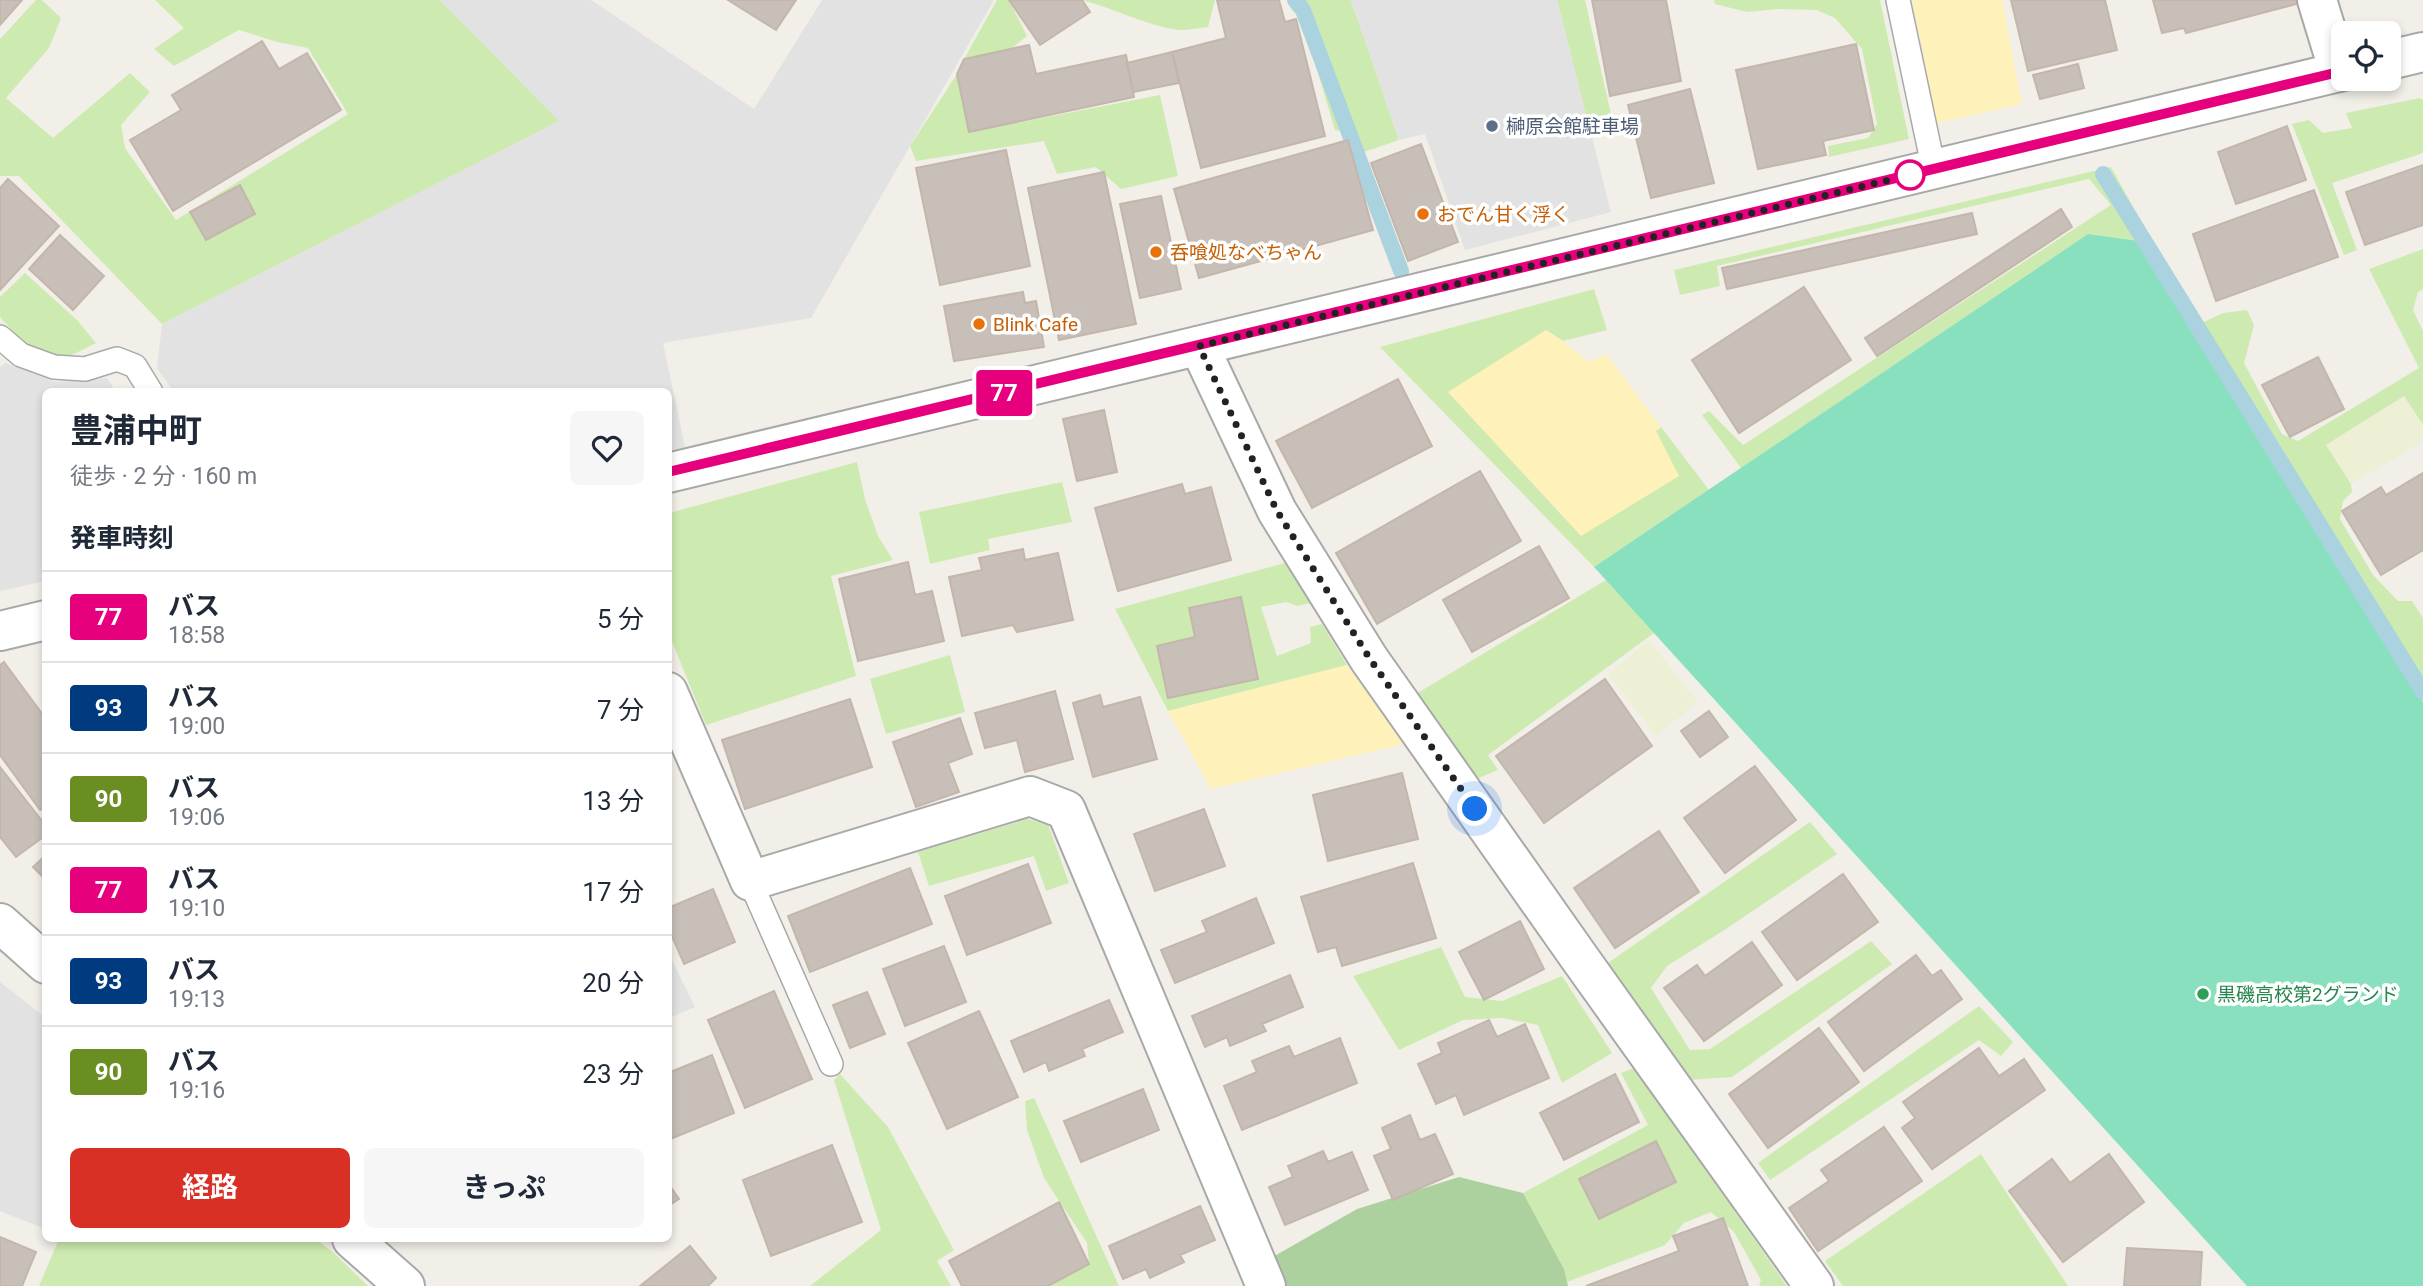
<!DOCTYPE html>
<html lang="ja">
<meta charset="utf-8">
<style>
:root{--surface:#fff;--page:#f6f6f7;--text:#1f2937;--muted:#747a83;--line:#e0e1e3;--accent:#d93025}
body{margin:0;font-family:Roboto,"Noto Sans JP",sans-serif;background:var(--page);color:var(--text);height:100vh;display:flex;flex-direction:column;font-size:26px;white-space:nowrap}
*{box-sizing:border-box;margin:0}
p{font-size:23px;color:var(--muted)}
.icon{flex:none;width:38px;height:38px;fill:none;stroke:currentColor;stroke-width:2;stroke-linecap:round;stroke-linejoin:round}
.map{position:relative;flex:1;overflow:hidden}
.side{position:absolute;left:42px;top:388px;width:630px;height:854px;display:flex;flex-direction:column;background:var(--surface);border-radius:10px;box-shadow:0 4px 10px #0003}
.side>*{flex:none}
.badge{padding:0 14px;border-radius:5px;font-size:24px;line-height:46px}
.buttons{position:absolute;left:2331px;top:21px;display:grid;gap:14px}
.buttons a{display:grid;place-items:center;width:70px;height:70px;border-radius:10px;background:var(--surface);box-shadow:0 4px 10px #0003;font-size:35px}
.you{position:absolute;width:35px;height:35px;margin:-18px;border:5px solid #fff;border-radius:50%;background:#1a73e8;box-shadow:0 0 0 10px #1a73e833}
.map>.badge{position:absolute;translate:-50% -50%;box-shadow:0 0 0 4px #fff}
h2{padding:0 28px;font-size:26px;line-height:63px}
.round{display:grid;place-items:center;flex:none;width:74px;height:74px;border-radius:10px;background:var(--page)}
.overview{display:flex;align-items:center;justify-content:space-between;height:119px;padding:0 28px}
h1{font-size:33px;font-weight:700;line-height:52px}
.button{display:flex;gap:14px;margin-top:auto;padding:14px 28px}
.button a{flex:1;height:80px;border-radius:10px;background:var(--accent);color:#fff;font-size:28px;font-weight:700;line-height:80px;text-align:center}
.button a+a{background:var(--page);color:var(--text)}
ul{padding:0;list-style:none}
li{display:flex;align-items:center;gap:21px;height:91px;padding:0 28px;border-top:2px solid var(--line)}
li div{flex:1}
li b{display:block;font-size:26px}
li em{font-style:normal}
li .badge{min-width:77px;font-weight:700;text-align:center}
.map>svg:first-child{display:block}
.farmland{fill:#eef0d5}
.grass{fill:#cdebb0;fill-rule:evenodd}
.forest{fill:#add19e}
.sand{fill:#fff1ba}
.pitch{fill:#88e0be}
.parking{fill:#e2e2e2}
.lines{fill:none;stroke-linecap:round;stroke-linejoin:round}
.stream{stroke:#aad3df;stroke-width:16}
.building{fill:#c7bfb8;stroke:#c4b6ab;stroke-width:2}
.service-casing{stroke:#a9a9a9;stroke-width:26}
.minor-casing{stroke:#a9a9a9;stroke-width:42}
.tertiary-casing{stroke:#a9a9a9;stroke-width:42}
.service{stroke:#fff;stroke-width:23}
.minor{stroke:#fff;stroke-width:38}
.tertiary{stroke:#fff;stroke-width:38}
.line-casing{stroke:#fff;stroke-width:16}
.line{stroke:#e6007e;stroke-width:10}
.walk{stroke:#222;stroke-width:7;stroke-dasharray:0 12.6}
.service-dot{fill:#5c6f8a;stroke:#fff;stroke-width:2.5}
.stop-dot{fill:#fff;stroke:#e6007e;stroke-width:3.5}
.food-dot{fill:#e8710a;stroke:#fff;stroke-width:2.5}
.leisure-dot{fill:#2e9e5b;stroke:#fff;stroke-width:2.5}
.labels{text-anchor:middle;stroke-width:7;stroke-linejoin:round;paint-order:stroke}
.service-label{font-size:19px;fill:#4e5e75;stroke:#fff;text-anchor:start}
.food-label{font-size:19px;fill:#c56008;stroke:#fff;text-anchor:start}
.leisure-label{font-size:19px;fill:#27864d;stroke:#fff;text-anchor:start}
</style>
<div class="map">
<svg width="2423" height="1286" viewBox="0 0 2423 1286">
<rect width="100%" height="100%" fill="#f2efe9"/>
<path class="farmland" d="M 2404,396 L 2423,425 L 2423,442 L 2351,484 L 2326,445 Z
M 1649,640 L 1698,702 L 1656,736 L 1608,674 Z"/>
<path class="grass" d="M 36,0 L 42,0 L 61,18 L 49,48 L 6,98 L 53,138 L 130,73 L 150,92 L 121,125 L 125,148 L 176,220 L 348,114 L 308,48 L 277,42 L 239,30 L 174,66 L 154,49 L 184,28 L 155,0 L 440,0 L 560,121 L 162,324 L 19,176 L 0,176 L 0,39 Z
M 997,0 L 1009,0 L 1027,36 L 1012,48 L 964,59 Z
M 1082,0 L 1215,0 L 1208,27 C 1199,28 1188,30 1179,30 C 1146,26 1114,8 1082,0 Z
M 1288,0 L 1351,0 L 1399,140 L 1361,153 L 1353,133 L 1335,130 L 1302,20 L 1292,10 Z
M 1557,0 L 1585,0 L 1611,114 L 1587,119 Z
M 1714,0 L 1880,0 L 1909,139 L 1829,157 L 1828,146 L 1868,138 L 1877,124 L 1862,49 L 1835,18 L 1817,10 L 1778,9 L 1747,12 L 1715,4 Z
M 957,74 L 970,132 L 1160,95 L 1178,176 L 1121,189 L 1096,167 L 1057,174 L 1044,141 L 916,161 L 910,146 Z
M 2420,98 L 2423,100 L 2423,153 L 2332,183 L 2357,250 L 2344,255 L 2292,124 L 2309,120 L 2323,133 L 2352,128 L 2346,113 Z
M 2111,167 L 2149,235 L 2139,241 L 2088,234 L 1741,468 L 1702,415 L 1709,411 L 1743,445 L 2111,205 L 2089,179 L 1717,266 L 1720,286 L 1680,295 L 1674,270 Z
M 2423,249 L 2423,289 L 2418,292 L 2413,310 L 2423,331 L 2423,425 L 2404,396 L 2326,445 L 2351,484 L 2352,492 L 2343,501 L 2340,519 L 2373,575 L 2398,601 L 2412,601 L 2423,618 L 2423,694 L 2191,328 L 2223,313 L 2247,310 L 2254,325 L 2244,363 L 2282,434 L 2298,441 L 2419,368 L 2369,269 Z
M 25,273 L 77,320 L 96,343 L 66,358 L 29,349 L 0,317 L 0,297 Z
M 1594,289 L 1607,330 L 1563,341 L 1546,330 L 1656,431 L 1661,427 L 1709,490 L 1594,567 L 1380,347 Z
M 857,462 L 865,499 L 878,536 L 893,560 L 831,576 L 856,676 L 706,725 L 669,634 L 669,513 Z
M 1062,482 L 1072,522 L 988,539 L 990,550 L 930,564 L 919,512 Z
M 1285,563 L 1311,603 L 1297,606 L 1286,602 L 1261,607 L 1277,656 L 1311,643 L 1310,627 L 1322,624 L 1347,665 L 1168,711 L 1115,609 ZM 1195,637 L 1258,679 L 1168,698 L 1157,646 Z
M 1606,580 L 1654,633 L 1488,755 L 1498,770 L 1476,779 L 1416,694 Z
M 950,655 L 965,712 L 886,734 L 870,679 Z
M 1028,819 L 1048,824 L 1069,883 L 1046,891 L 1034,856 L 929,886 L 918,852 Z
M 1810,822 L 1837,854 L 1726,929 L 1667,966 L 1651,988 L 1690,1050 L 1710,1049 L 1871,941 L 1892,964 L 1732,1077 L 1688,1080 L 1605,965 Z
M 1441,947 L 1465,997 L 1502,1001 L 1562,976 L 1612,1053 L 1562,1083 L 1538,1025 L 1502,1018 L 1463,1020 L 1399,1050 L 1353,976 Z
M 1979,1006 L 2013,1042 L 2001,1056 L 1979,1040 L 1770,1180 L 1758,1163 Z
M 1634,1068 L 1787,1286 L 1759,1286 L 1761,1280 L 1734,1232 L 1711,1212 L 1684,1223 L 1665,1245 L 1567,1282 L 1564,1269 L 1523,1193 L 1648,1125 L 1621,1073 ZM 1579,1179 L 1675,1182 L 1599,1219 Z
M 840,1074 L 888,1127 L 954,1250 L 937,1261 L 951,1286 L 810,1286 L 881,1230 L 834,1080 Z
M 1034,1098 L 1119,1286 L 1050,1286 L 1089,1264 L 1087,1243 L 1044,1178 L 1027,1130 L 1025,1101 Z
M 1981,1154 L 2068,1286 L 1843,1286 L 1825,1261 Z
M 59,1239 L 316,1239 L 335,1254 L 368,1286 L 39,1286 Z"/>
<path class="forest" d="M 1459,1177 L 1523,1193 L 1564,1269 L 1568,1286 L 1281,1286 L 1269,1259 L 1357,1209 Z"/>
<path class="sand" d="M 1912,0 L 2002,0 L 2022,104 L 1937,123 Z
M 1546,330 L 1563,341 L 1588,362 L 1606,354 L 1661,427 L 1656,431 L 1679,476 L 1581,536 L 1448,392 Z
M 1347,665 L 1404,744 L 1211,789 L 1168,711 Z"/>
<path class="pitch" d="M 2088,234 L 2139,241 L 2423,702 L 2423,1286 L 2247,1286 L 1594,567 Z"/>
<path class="parking" d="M 440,0 L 591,0 L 754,109 L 822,0 L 994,0 L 811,318 L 663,343 L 685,447 L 669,451 L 668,392 L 174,392 L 157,368 L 162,324 L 559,121 Z
M 1351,0 L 1557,0 L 1611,212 L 1465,250 L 1425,134 L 1399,140 Z
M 5,363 L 56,382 L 107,378 L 116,392 L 46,392 L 45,581 L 0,591 L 0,367 Z
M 668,952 L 695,1007 L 669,1018 L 668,1018 Z
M 0,982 L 45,1017 L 45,1229 L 0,1211 Z"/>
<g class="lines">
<path class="stream" d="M 1295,0 L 1303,10 L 1401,271
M 2103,174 L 2423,692"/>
</g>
<path class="building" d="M 0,0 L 22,0 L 0,25 Z
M 728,0 L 796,0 L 776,30 Z
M 1009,0 L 1082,0 L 1090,12 L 1040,45 Z
M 1217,0 L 1279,0 L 1285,22 L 1296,19 L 1325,136 L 1201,168 L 1172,52 L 1226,38 Z
M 1592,0 L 1666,0 L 1681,81 L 1610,96 Z
M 2011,0 L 2105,0 L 2117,50 L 2028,71 Z
M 2153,0 L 2299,0 L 2300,3 L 2186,33 L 2184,28 L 2162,33 Z
M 262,41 L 279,69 L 307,53 L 341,110 L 173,211 L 130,140 L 181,110 L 172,95 Z
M 1856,44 L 1874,130 L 1823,141 L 1826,155 L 1758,169 L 1736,70 Z
M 1029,45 L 1036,74 L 1126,55 L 1134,97 L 969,132 L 957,74 L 964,59 Z
M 1172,52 L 1179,83 L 1133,92 L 1127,63 Z
M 2078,64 L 2084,88 L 2040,99 L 2033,75 Z
M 1690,89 L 1714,183 L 1651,198 L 1628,105 Z
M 2287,126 L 2306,180 L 2236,204 L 2218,152 Z
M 1348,140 L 1373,230 L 1199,278 L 1174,189 Z
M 1421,144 L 1458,242 L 1408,261 L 1371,163 Z
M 1006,150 L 1030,266 L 940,285 L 916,168 Z
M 2423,165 L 2423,225 L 2365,245 L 2346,192 Z
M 1104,172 L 1136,324 L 1059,340 L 1028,188 Z
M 8,179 L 59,226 L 0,290 L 0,188 Z
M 240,185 L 255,214 L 206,240 L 190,212 Z
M 2314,190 L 2338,257 L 2216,301 L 2193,234 Z
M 1161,196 L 1181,289 L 1140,298 L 1120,204 Z
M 2061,209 L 2072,227 L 1877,356 L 1865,338 Z
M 1972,213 L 1977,234 L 1727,289 L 1722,268 Z
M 60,235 L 104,276 L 73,310 L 29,269 Z
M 1804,287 L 1851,360 L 1739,433 L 1692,360 Z
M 1023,292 L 1025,303 L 1036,301 L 1044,347 L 954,361 L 944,306 Z
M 2318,357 L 2344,409 L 2290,437 L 2262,385 Z
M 1398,379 L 1432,446 L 1312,508 L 1276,441 Z
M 1104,410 L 1117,472 L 1077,481 L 1063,419 Z
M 1480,471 L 1521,541 L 1377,624 L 1336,553 Z
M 2423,473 L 2423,550 L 2381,575 L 2342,511 L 2381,487 L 2386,495 Z
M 1182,484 L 1185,494 L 1211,487 L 1231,560 L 1118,591 L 1095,508 Z
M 1539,546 L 1569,598 L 1472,652 L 1443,600 Z
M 1023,549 L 1025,560 L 1058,553 L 1073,620 L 1017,632 L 1013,625 L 962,636 L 949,577 L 982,570 L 979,558 Z
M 908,562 L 915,595 L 932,591 L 944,641 L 858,661 L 839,579 Z
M 1241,597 L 1258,679 L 1168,698 L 1157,646 L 1195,637 L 1189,608 Z
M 4,662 L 46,719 L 46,806 L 40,810 L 0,755 L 0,665 Z
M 1605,679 L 1652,746 L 1544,823 L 1496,756 Z
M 1055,691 L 1073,759 L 1025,772 L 1017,740 L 985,748 L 975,713 Z
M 1100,695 L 1103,707 L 1140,697 L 1157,759 L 1093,777 L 1073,703 Z
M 850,699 L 872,767 L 745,809 L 722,740 Z
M 1709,711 L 1728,737 L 1700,757 L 1681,731 Z
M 960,718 L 972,754 L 948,763 L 959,792 L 916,807 L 893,742 Z
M 1755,766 L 1796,820 L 1725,873 L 1684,818 Z
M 0,767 L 46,826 L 46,835 L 16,857 L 0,837 Z
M 1402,773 L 1418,839 L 1328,861 L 1313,795 Z
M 1204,809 L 1225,866 L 1155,891 L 1134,834 Z
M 1659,831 L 1699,892 L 1615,948 L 1574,888 Z
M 46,855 L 46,880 L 33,867 Z
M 1413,863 L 1436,938 L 1342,966 L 1336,947 L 1318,952 L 1301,897 Z
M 1028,864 L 1051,923 L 967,955 L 945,896 Z
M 910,868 L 932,924 L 810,972 L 788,916 Z
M 1843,874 L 1878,922 L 1797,980 L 1762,932 Z
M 713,889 L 735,942 L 684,964 L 668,927 L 668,908 Z
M 1256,898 L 1274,943 L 1175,983 L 1161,950 L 1207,932 L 1202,921 Z
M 1520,921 L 1544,969 L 1484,1000 L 1459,952 Z
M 1752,942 L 1782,985 L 1704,1041 L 1664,988 L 1697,965 L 1705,976 Z
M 944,946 L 966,1002 L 905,1026 L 883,969 Z
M 1916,955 L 1932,976 L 1941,970 L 1962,999 L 1864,1071 L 1828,1022 Z
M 1290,975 L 1303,1007 L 1262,1024 L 1266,1031 L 1230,1046 L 1227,1037 L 1205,1047 L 1192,1016 Z
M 774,991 L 812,1079 L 745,1108 L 708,1020 Z
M 867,992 L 885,1034 L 850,1048 L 833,1005 Z
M 1109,1000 L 1123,1032 L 1082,1049 L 1085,1056 L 1049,1071 L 1046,1062 L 1024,1072 L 1011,1041 Z
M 979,1011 L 1018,1097 L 947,1129 L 908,1043 Z
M 1489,1020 L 1497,1037 L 1525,1024 L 1549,1078 L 1464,1115 L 1456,1095 L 1436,1104 L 1418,1064 L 1442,1053 L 1438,1043 Z
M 1819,1028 L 1859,1082 L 1768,1148 L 1729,1094 Z
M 1340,1038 L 1357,1083 L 1242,1130 L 1224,1086 L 1257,1072 L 1252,1061 L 1289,1046 L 1294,1057 Z
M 1979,1048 L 1999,1076 L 2024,1059 L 2045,1090 L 1932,1169 L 1902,1128 L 1915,1118 L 1903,1102 Z
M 712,1055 L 734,1113 L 668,1140 L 668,1073 Z
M 1615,1074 L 1639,1122 L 1564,1160 L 1540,1113 Z
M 1143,1089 L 1159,1130 L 1081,1162 L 1064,1121 Z
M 1410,1115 L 1420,1140 L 1435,1134 L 1453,1174 L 1393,1200 L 1374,1156 L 1391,1149 L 1382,1128 Z
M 1884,1127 L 1922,1181 L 1818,1251 L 1789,1208 L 1829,1181 L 1821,1170 Z
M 1656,1141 L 1676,1182 L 1599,1219 L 1579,1179 Z
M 832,1145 L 862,1222 L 771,1256 L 743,1180 Z
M 1323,1151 L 1328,1162 L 1352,1152 L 1368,1190 L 1285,1225 L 1269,1187 L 1293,1177 L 1288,1166 Z
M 2109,1154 L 2144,1202 L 2063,1262 L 2009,1191 L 2052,1159 L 2070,1183 Z
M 668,1183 L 679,1199 L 668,1206 Z
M 1059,1202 L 1089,1264 L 1048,1286 L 962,1286 L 949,1261 Z
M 1200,1206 L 1215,1240 L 1180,1255 L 1184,1262 L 1150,1278 L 1146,1269 L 1123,1279 L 1109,1246 Z
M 1723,1218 L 1748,1286 L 1586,1286 L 1679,1251 L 1673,1236 Z
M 0,1237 L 36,1252 L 22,1286 L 0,1286 Z
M 690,1246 L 716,1278 L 708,1286 L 640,1286 Z
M 2127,1248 L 2202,1252 L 2200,1286 L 2124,1286 Z"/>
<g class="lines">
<defs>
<path id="service" d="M 1898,0 L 1934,170
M 0,337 L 21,355 L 54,367 L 85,369 L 117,359 L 135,366 L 151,392
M 750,881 L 831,1064"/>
<path id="minor" d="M 2317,0 L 2339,72
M 1199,346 L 1277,511 L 1369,659 L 1581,960 L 1814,1286
M 668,692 L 750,881 L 1030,796 L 1066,810 L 1266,1286"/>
<path id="tertiary" d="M 2389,60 L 2423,52
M 668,473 L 2343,71
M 0,631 L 46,620
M 0,923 L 46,964
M 352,1239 L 405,1286"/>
</defs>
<use href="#service" class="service-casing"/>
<use href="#minor" class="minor-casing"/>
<use href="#tertiary" class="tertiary-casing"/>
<use href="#service" class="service"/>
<use href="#minor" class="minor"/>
<use href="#tertiary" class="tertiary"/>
</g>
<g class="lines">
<defs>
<path id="line" d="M 668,472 L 2343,71"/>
</defs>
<use href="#line" class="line-casing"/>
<use href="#line" class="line"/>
<path class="walk" d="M 1475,809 L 1370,659 L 1277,511 L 1199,346 L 1910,175"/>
</g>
<circle class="service-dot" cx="1492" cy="126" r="7"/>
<circle class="stop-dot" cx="1910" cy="175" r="14"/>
<g class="food-dot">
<circle cx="1423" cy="214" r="7"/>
<circle cx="1156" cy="252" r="7"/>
<circle cx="979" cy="324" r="7"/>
</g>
<circle class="leisure-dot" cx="2203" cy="994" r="7"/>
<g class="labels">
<g class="service-label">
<text x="1506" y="133">榊原会館駐車場</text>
</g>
<g class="food-label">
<text x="1437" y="221">おでん甘く浮く</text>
<text x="1170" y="259">呑喰処なべちゃん</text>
<text x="993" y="331">Blink Cafe</text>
</g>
<g class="leisure-label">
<text x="2217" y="1001">黒磯高校第2グランド</text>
</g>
</g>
</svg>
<div class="buttons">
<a><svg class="icon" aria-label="locate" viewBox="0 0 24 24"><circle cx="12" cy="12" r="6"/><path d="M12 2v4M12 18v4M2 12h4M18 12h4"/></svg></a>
</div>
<div class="you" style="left:1475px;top:809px"></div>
<b class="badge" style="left:1004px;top:393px;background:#e6007e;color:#fff">77</b>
<section class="side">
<div class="overview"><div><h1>豊浦中町</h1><p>徒歩 · 2 分 · 160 m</p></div><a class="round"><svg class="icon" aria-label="heart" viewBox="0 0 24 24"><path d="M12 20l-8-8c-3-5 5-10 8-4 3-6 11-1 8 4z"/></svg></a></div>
<h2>発車時刻</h2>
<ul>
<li><span class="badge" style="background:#e6007e;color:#fff">77</span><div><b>バス</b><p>18:58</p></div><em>5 分</em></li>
<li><span class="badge" style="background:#003b80;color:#fff">93</span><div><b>バス</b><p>19:00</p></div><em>7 分</em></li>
<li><span class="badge" style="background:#6b8e23;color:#fff">90</span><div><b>バス</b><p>19:06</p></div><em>13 分</em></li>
<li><span class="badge" style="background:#e6007e;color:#fff">77</span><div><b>バス</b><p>19:10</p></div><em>17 分</em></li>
<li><span class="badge" style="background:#003b80;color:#fff">93</span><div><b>バス</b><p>19:13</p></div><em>20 分</em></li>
<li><span class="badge" style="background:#6b8e23;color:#fff">90</span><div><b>バス</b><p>19:16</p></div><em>23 分</em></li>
</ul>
<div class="button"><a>経路</a><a>きっぷ</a></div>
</section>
</div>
